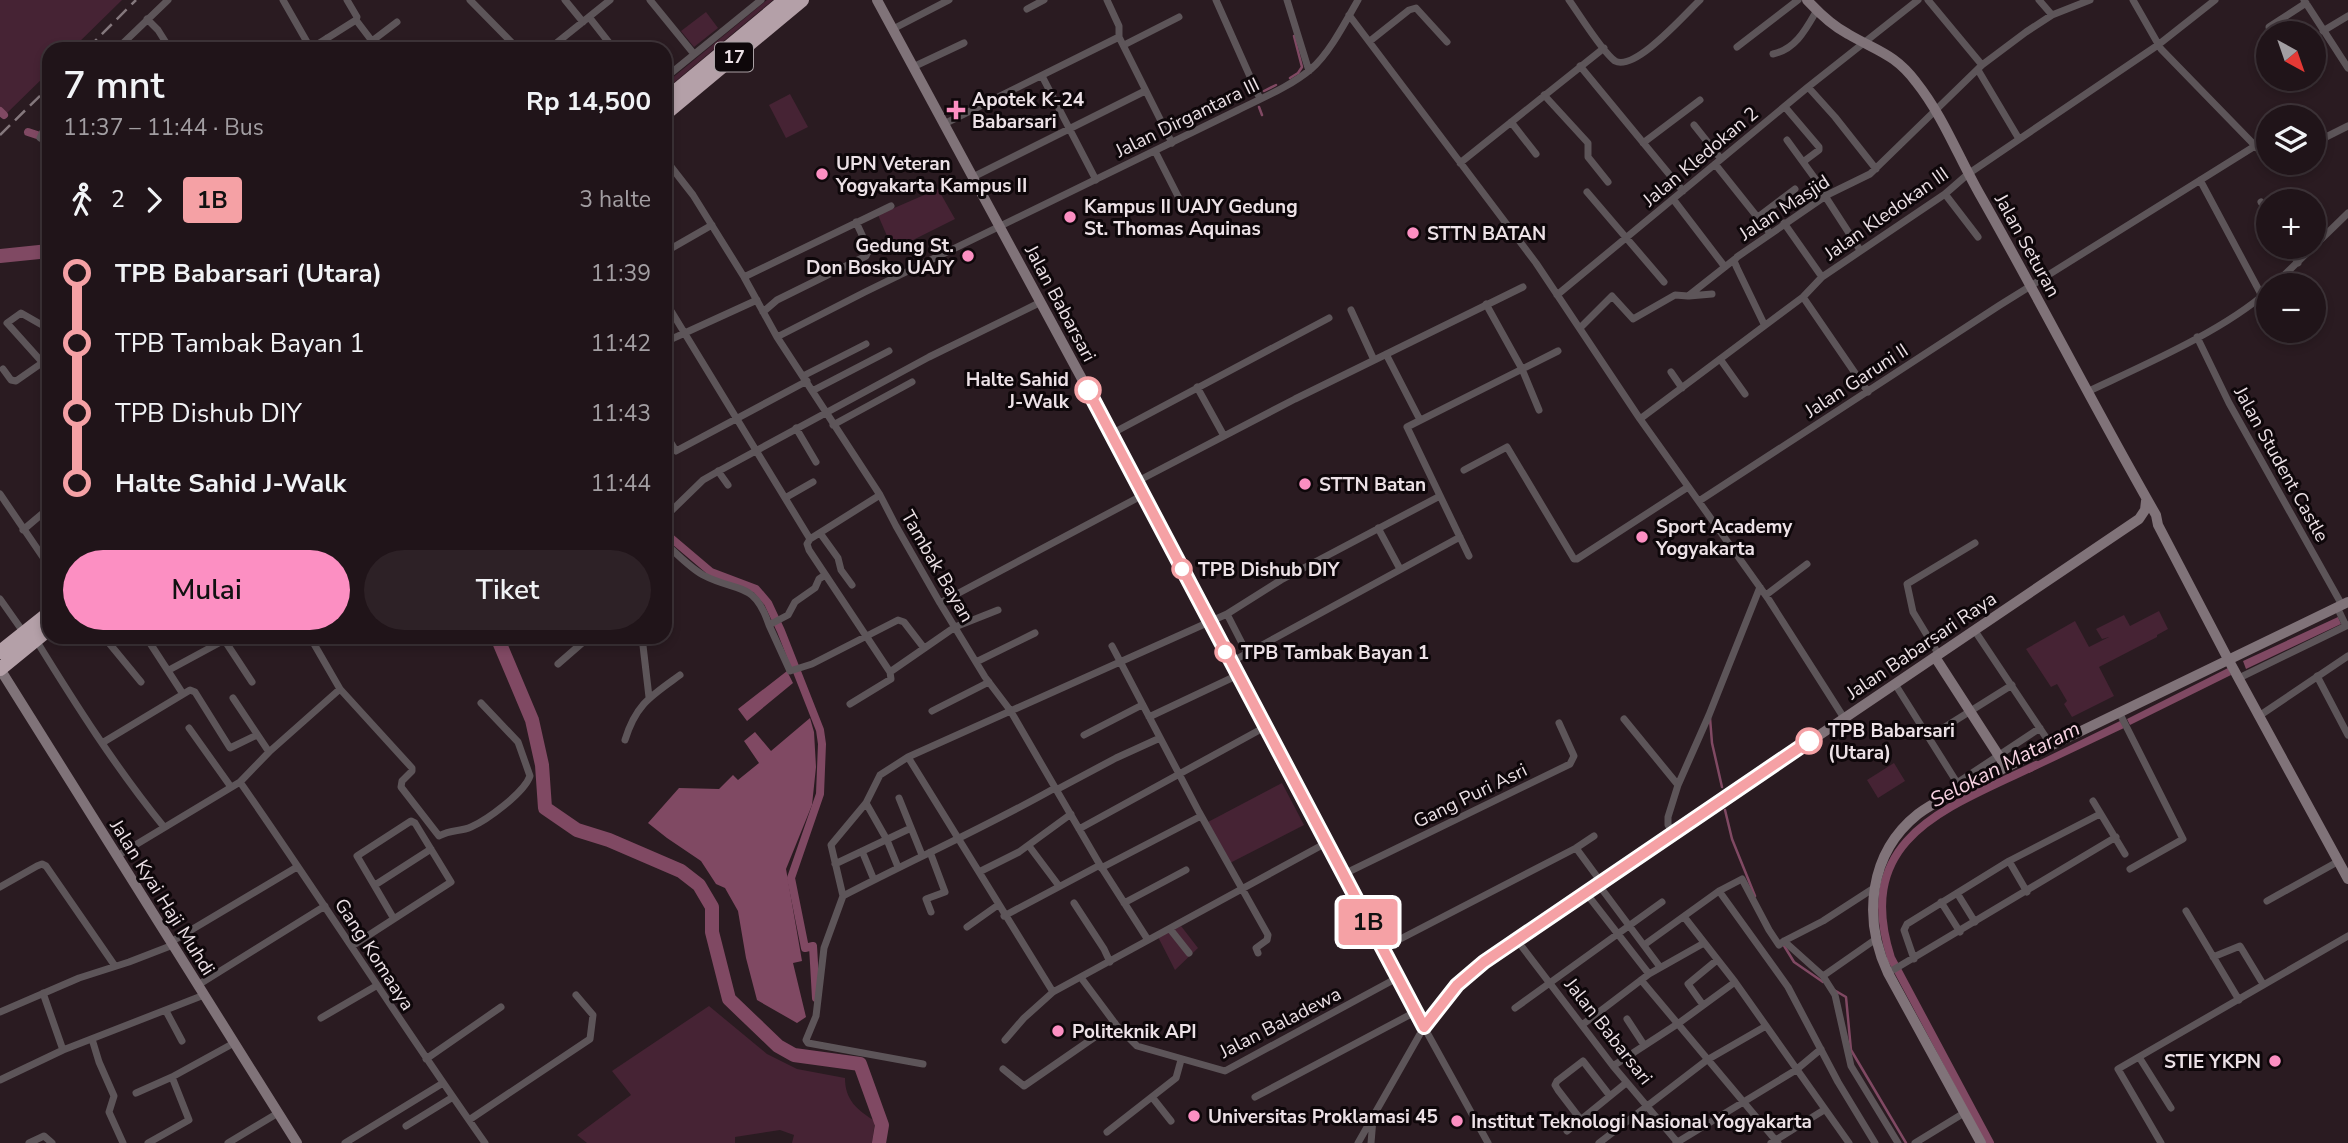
<!DOCTYPE html>
<html lang="id">
<meta charset="utf-8">
<style>
:root{--surface:#201419;--page:#2d2126;--text:#f1f3f6;--muted:#a29ea2;--line:#3d3338;--accent:#fc8fc2}
body{margin:0;font-family:"Nunito Sans",sans-serif;background:var(--page);color:var(--text);height:100vh;display:flex;flex-direction:column;font-size:26px;white-space:nowrap}
*{box-sizing:border-box;margin:0}
p{font-size:23px;color:var(--muted)}
.icon{flex:none;width:38px;height:38px;fill:none;stroke:currentColor;stroke-width:2;stroke-linecap:round;stroke-linejoin:round}
.map{position:relative;flex:1;overflow:hidden}
.panel{position:absolute;left:42px;top:42px;width:630px;height:602px;display:flex;flex-direction:column;background:var(--surface);border-radius:21px;box-shadow:0 4px 10px #0003,0 0 0 2px var(--line)}
.panel>*{flex:none}
.badge{padding:0 14px;border-radius:5px;font-size:24px;line-height:46px}
.needle{width:46px;rotate:140deg}
.buttons{position:absolute;left:2256px;top:21px;display:grid;gap:14px}
.buttons a{display:grid;place-items:center;width:70px;height:70px;border-radius:50%;background:var(--surface);box-shadow:0 4px 10px #0003,0 0 0 2px var(--line);font-size:35px}
.map>.badge{position:absolute;translate:-50% -50%;box-shadow:0 0 0 4px #fff}
.legs{display:flex;align-items:center;gap:10px;height:77px;padding:0 21px;font-size:23px}
.legs p{margin-inline-start:auto}
.overview{display:flex;align-items:center;justify-content:space-between;height:119px;padding:0 21px}
h1{font-size:38px;font-weight:600;line-height:52px}
.button{display:flex;gap:14px;margin-top:auto;padding:14px 21px}
.button a{flex:1;height:80px;border-radius:42px;background:var(--accent);color:#111;font-size:28px;font-weight:600;line-height:80px;text-align:center}
.button a+a{background:var(--page);color:var(--text)}
ul{padding:0 21px;list-style:none}
li{display:flex;align-items:center;gap:24px;height:70px;font-size:26px}
li i{display:grid;place-items:center;width:10px;height:100%;margin:0 9px;background:currentColor}
li i::after{content:'';width:18px;height:18px;margin:-9px;border:5px solid;border-radius:50%;background:var(--surface)}
li p{margin-inline-start:auto}
li:first-child i{background:linear-gradient(#0000 50%,currentColor 0)}
li:last-child i{background:linear-gradient(currentColor 50%,#0000 0)}
.map>svg:first-child{display:block}
.green{fill:#462334}
.water{fill:#804963}
.lines{fill:none;stroke-linecap:round;stroke-linejoin:round}
.stream{stroke:#804963;stroke-width:2.5}
.canal{stroke:#804963;stroke-width:8}
.river{stroke:#804963;stroke-width:14}
.street{stroke:#5d5559;stroke-width:7}
.secondary{stroke:#807379;stroke-width:10}
.highway{stroke:#b4a0a8;stroke-width:14}
.rail{stroke:#85787d;stroke-width:2.5;stroke-dasharray:14 7;stroke-linecap:butt}
.line-1-casing{stroke:#fff;stroke-width:16}
.line-1{stroke:#f5a1a5;stroke-width:10}
.poi-dot{fill:#fc8fc2;stroke:#0e070a;stroke-width:2.5}
.stop-1-dot{fill:#fff;stroke:#f5a1a5;stroke-width:3.5}
.labels{text-anchor:middle;stroke-width:6;stroke-linejoin:round;paint-order:stroke}
.shield{fill:#0e070a;stroke:#a9a0a4;stroke-width:2}
.shield-label{font-size:18px;font-weight:bold;fill:#ece1e6}
.poi-label{font-size:19px;font-weight:bold;fill:#ece1e6;stroke:#0e070a;text-anchor:start}
.street-label{font-size:19px;fill:#ece1e6;stroke:#0e070a}
.stop-label{font-size:19px;font-weight:bold;fill:#ece1e6;stroke:#0e070a;text-anchor:start}
.water-label{font-size:21px;font-style:italic;fill:#f7d3e2;stroke:#0e070a}
</style>
<div class="map">
<svg width="2348" height="1143" viewBox="0 0 2348 1143">
<rect width="100%" height="100%" fill="#2a1b21"/>
<path class="green" d="M 0,0 L 122,0 L 72,49 L 49,49 L 49,72 L 6,114 L 0,108 Z
M 767,0 L 773,0 L 665,90 L 665,84 Z
M 706,12 L 718,28 L 694,47 L 681,31 Z
M 790,94 L 808,127 L 786,138 L 769,105 Z
M 938,189 L 955,219 L 893,250 L 878,215 Z
M 2159,611 L 2168,629 L 2157,635 L 2157,637 L 2099,667 L 2114,696 L 2072,717 L 2064,704 L 2067,701 L 2057,684 L 2051,687 L 2026,649 L 2075,621 L 2089,647 L 2109,637 L 2102,639 L 2096,629 L 2124,615 L 2130,626 Z
M 1894,763 L 1905,781 L 1878,798 L 1867,780 Z
M 1282,783 L 1304,825 L 1230,863 L 1208,822 Z
M 1181,926 L 1198,948 L 1175,970 L 1158,937 Z
M 709,1006 L 767,1054 L 797,1069 L 845,1078 C 845,1100 857,1110 875,1121 L 872,1143 L 792,1143 L 794,1135 L 780,1130 L 735,1137 L 735,1143 L 587,1143 L 577,1135 L 631,1095 L 612,1071 Z"/>
<path class="water" d="M 2338,617 L 2341,624 L 2246,669 L 2243,661 Z
M 2228,668 L 2231,675 L 2130,725 L 2127,719 Z
M 787,671 L 793,683 L 747,721 L 738,709 Z
M 810,718 L 814,732 L 816,767 L 812,805 L 786,869 L 802,961 L 793,963 L 806,1017 L 797,1023 L 757,1000 L 746,958 L 738,911 L 725,888 L 716,884 L 701,861 L 667,838 L 648,823 L 679,788 L 719,789 L 733,775 L 738,780 L 759,763 L 744,741 L 755,732 L 771,751 Z
M 2120,721 L 2124,728 L 2029,773 L 2026,767 Z"/>
<g class="lines">
<path class="stream" d="M 1290,78 L 1298,73 L 1302,67 L 1294,36
M 1264,91 L 1276,85
M 1259,107 L 1262,115
M 1710,718 L 1712,743 L 1722,787
M 1725,810 L 1732,839 L 1755,896
M 1783,944 L 1794,962 L 1823,982
M 1834,990 L 1846,997 L 1851,1050 L 1906,1143"/>
<path class="canal" d="M 0,111 L 4,115
M 28,132 L 49,139
M 665,533 L 711,572 L 756,589 L 768,603 L 781,631 L 820,730 L 822,744 L 820,794 L 791,878 L 805,948 L 813,946 L 816,998
M 1990,1143 L 1891,958 C 1852,836 1948,808 2036,765"/>
<path class="river" d="M 0,256 L 49,251
M 497,637 L 532,720 L 542,765 L 545,808 L 577,830 L 609,840 L 681,871 L 699,885 L 712,907 L 712,932 L 729,999 L 778,1046 L 794,1055 L 860,1064 L 882,1125 L 879,1143"/>
<path class="street" d="M 283,0 L 311,49
M 347,0 L 357,17 L 356,20 L 372,41 L 397,22
M 470,0 L 518,49
M 565,0 L 583,22
M 650,0 L 694,54
M 1107,0 L 1119,26 L 1119,37 L 1172,143
M 1216,0 L 1260,99
M 1287,0 L 1309,71
M 1569,0 C 1579,14 1603,53 1615,61 C 1635,72 1686,13 1700,0
M 1928,0 L 1982,65
M 2039,0 L 2052,15
M 2133,0 L 2161,49 L 2268,159
M 2304,0 L 2348,68
M 1027,9 L 1044,0
M 1349,15 L 1536,263 L 1640,419 L 1769,600 L 1844,718
M 589,17 L 614,49
M 147,19 L 158,30 L 170,49
M 893,29 L 949,0
M 2323,31 L 2348,16
M 2270,33 L 2269,27 L 2306,3
M 327,38 L 335,49
M 1370,41 L 1409,10 L 1416,8 L 1447,42
M 1124,45 L 1179,17
M 1737,47 L 1798,0
M 117,49 L 168,0
M 310,49 L 356,20
M 549,49 L 610,0
M 1773,54 C 1796,49 1806,29 1817,10
M 1580,66 L 1683,191
M 913,67 L 964,43
M 1978,70 L 2019,139
M 1042,76 L 1096,180
M 665,78 L 761,0
M 1808,87 L 1835,117 L 1876,169
M 1544,95 L 1588,143 L 1588,157 L 1608,182
M 1785,107 L 1819,147 L 1819,150 L 1803,162
M 49,119 L 40,138 L 49,143
M 1511,122 L 1536,154
M 944,124 L 1119,37
M 1694,125 L 1721,159
M 1787,140 L 1827,195
M 1643,143 L 1700,100
M 2314,143 L 2348,126
M 1155,151 L 1185,210
M 665,159 L 693,195 L 744,277 L 777,337 L 880,495 L 896,526 L 940,603 L 985,677 L 1010,710 L 1100,865 L 1148,940
M 1460,163 L 1604,48
M 1715,164 L 1770,233
M 973,177 L 1145,91
M 2200,180 L 2262,296
M 1587,192 L 1664,282
M 1945,194 L 1978,237
M 1825,196 L 1860,250
M 1673,199 L 1725,267
M 2261,202 L 2268,213
M 1758,217 L 1795,189
M 1784,223 L 1822,277
M 2288,247 L 2298,263
M 665,252 L 712,225
M 744,277 L 891,206
M 2274,285 L 2348,213
M 1557,295 L 1808,87 L 1918,0
M 1689,296 L 1712,294
M 1803,297 L 1868,392
M 665,301 L 810,539 L 880,495
M 1486,304 L 1522,369 L 1539,410
M 1351,310 L 1374,360
M 763,312 L 777,300 L 866,256 L 869,250 L 856,222
M 1764,324 L 1737,268 L 1734,261 L 1737,257 L 1827,195 L 1870,174 L 1982,65 L 2026,32 L 2052,15 L 2090,0
M 1580,328 L 1612,296 L 1633,319 L 1675,295 L 1688,296 L 1735,259
M 777,337 L 865,292 L 1238,110 C 1262,98 1291,86 1311,69 C 1329,54 1346,21 1358,0
M 2197,337 L 2229,403 L 2342,605
M 665,342 L 757,300
M 1386,354 L 1420,420
M 1720,359 L 1745,394
M 42,362 L 7,323 L 21,313 L 49,329
M 3,369 L 11,380 L 16,381 L 49,358
M 1671,372 L 1682,388
M 803,376 L 866,344
M 1197,387 L 1224,436
M 812,391 L 889,351
M 2089,391 C 2144,365 2223,331 2268,291
M 1640,419 L 1803,297 L 1822,277 L 1945,194 L 1968,174 L 2158,45 L 2215,0
M 833,425 L 912,382
M 796,428 L 816,462
M 665,433 L 676,451 L 807,381
M 1111,434 L 1329,318
M 1464,470 L 1507,447 L 1574,559 L 1577,559 L 1688,487
M 718,471 L 728,485
M 1136,482 L 1295,399 L 1523,287
M 0,494 L 49,566
M 785,498 L 813,482
M 1699,501 L 2000,305 L 2255,146
M 665,517 L 703,480 L 717,472 L 929,357 L 1041,302
M 1378,528 L 1400,569
M 23,530 L 49,508
M 820,533 L 838,558 L 841,570 L 852,585
M 810,539 L 807,544 L 809,550 L 890,672
M 665,543 C 677,554 689,567 703,575 C 737,593 754,580 769,625
M 1469,556 L 1407,427 L 1558,351
M 825,575 L 819,579 L 815,588 L 795,602 L 788,615 L 769,625 L 790,671 L 812,664 L 898,620 L 904,622 L 924,648
M 1766,595 L 1807,564
M 0,599 L 24,633
M 940,603 L 1143,495
M 2337,607 L 2346,626
M 1227,614 L 1247,653
M 1975,631 L 2051,745
M 104,637 L 141,682
M 146,637 L 183,694
M 310,637 L 340,689 L 412,768 L 412,771 L 402,781 L 401,787 L 439,836 C 452,829 460,832 471,827 C 487,820 524,793 530,776 L 518,742 L 481,703
M 642,637 L 649,697
M 36,640 C 76,705 116,768 164,827
M 225,641 L 252,682
M 1112,646 L 1199,812 L 1268,935 L 1267,940 L 1256,948 L 1258,953
M 1939,655 L 1913,612 L 1907,584 L 1975,543
M 976,662 L 1035,633
M 1231,662 L 1460,537
M 558,664 L 589,637
M 169,670 L 230,637
M 2317,676 L 2348,735
M 2241,677 L 2348,625
M 1895,684 L 1961,789
M 233,698 L 269,752
M 850,704 L 891,679 L 890,672 L 955,627 L 998,610
M 932,711 L 989,682
M 2119,712 L 2183,839 L 2130,869
M 2259,716 L 2348,656
M 1149,717 L 1238,675
M 1624,719 L 1678,785
M 189,728 L 231,787
M 1084,735 L 1142,705
M 1929,737 L 2012,685
M 625,740 C 636,704 651,696 680,675
M 102,743 L 190,690 L 195,692 L 230,748 L 257,735
M 908,757 L 1053,992
M 240,782 C 323,901 401,1024 485,1143
M 1957,783 L 2040,728
M 1056,790 L 1116,758 L 1160,738
M 899,798 L 922,855
M 2093,801 L 2125,854
M 866,803 L 887,840 L 898,867
M 1079,829 L 1265,727
M 1673,832 L 1668,825 L 1668,817 L 1678,785 L 1709,715 L 1760,587
M 1029,846 L 1059,886
M 1576,848 L 1601,882
M 862,851 L 874,880
M 930,852 L 945,892 L 926,899 L 931,912
M 117,856 L 240,782 L 269,752 L 340,689
M 2009,861 L 2027,892
M 835,864 L 911,828
M 1101,868 L 1201,816
M 979,872 L 1019,852 L 1071,814
M 1342,875 L 1570,764 L 1574,756 L 1559,723
M 1598,884 L 1660,967
M 375,885 L 431,849
M 0,887 L 37,866 L 42,864 L 46,866 L 115,966
M 1719,891 L 1742,879 L 1769,930 L 1779,945 L 1784,941 L 1823,976 L 1835,995 L 1851,1066 L 1898,1143
M 1586,893 L 1649,974
M 1957,893 L 1975,922
M 843,896 C 914,859 986,827 1055,788
M 2267,901 L 2339,861
M 1941,902 L 1960,932
M 1074,903 L 1104,949 L 1110,962
M 1124,903 L 1186,870
M 2186,911 L 2239,1000
M 1004,916 L 1100,865
M 1685,918 L 1735,982 L 1849,1143
M 967,927 L 998,905
M 1170,929 L 1189,953
M 1516,939 L 1613,1066 L 1678,1143
M 1784,941 L 1823,921 L 1874,888
M 171,942 L 297,867
M 1644,945 L 1719,891 L 1788,987 L 1838,1082 L 1875,1143
M 352,946 L 451,882 L 415,823 L 411,821 L 357,856 L 394,919
M 1381,949 L 1576,848 L 1594,836
M 2213,957 L 2240,946 L 2263,984
M 1914,959 L 1904,930 L 1907,924 L 2009,861 L 2100,814
M 1888,973 L 2116,837
M 1823,976 L 1876,939
M 1082,979 L 1117,1026 L 1137,1046 L 1225,1071 L 1397,978
M 1641,980 L 1778,1143
M 198,985 L 325,906
M 43,993 L 63,1050
M 1703,1005 L 1688,984 L 1717,960
M 1515,1008 L 1662,902
M 166,1011 L 182,1041
M 0,1012 L 79,978 L 129,962 L 173,945
M 321,1018 L 376,986
M 1627,1019 L 1644,1045
M 1582,1025 L 1649,974 L 1704,943
M 1424,1027 L 1488,1143
M 92,1039 L 99,1062 L 114,1096 L 109,1112 L 123,1143
M 1005,1040 L 1024,1018 L 1053,992 L 1326,843
M 2139,1057 L 2171,1108
M 426,1059 L 501,1007
M 923,1064 L 808,1043 L 806,1040 L 816,1016 L 824,948 L 843,896 L 831,845 L 866,803 L 880,775 L 908,757 L 1227,614 L 1281,580 L 1440,496
M 1613,1066 L 1679,1023 L 1735,982
M 1003,1069 L 1024,1086 L 1115,1023
M 0,1080 L 63,1050 L 204,995
M 136,1093 L 172,1077 L 234,1043
M 1152,1097 L 1171,1121
M 1255,1097 L 1415,1012
M 469,1120 L 590,1039 L 593,1015 L 576,995
M 1581,1120 L 1558,1090 L 1555,1085 L 1557,1081 L 1583,1061 L 1610,1096
M 406,1126 L 453,1097
M 1567,1131 L 1626,1083
M 1107,1132 L 1176,1078 L 1181,1060
M 29,1143 L 44,1136 L 52,1143
M 148,1143 L 189,1120 L 172,1077
M 228,1143 L 278,1113
M 345,1143 L 443,1083
M 1358,1143 L 1424,1027
M 1371,1143 L 1373,1119
M 1599,1143 L 1707,1060 L 1766,1026
M 1676,1143 L 1796,1070 L 1821,1049
M 1771,1143 L 1824,1110
M 1915,1143 L 1964,1113
M 2161,1143 L 2118,1069 L 2348,936"/>
<path class="secondary" d="M 877,0 L 1095,403 L 1424,1027 L 1457,985 L 1497,953 L 2139,519 L 2145,510 L 2146,501
M 1807,0 C 1819,13 1833,26 1848,34 C 1877,51 1895,54 1916,82 C 1943,116 1958,156 1979,193 C 2040,300 2095,409 2156,515 L 2158,525 L 2228,659 L 2348,879
M 1935,657 L 2006,767
M 0,669 L 297,1143
M 1981,1143 L 1888,973 C 1862,918 1869,853 1918,814 C 1931,804 1947,797 1961,789 L 2348,602"/>
<path class="highway" d="M 665,100 L 785,0
M 665,114 L 802,0
M 0,652 L 49,613
M 0,669 L 49,629"/>
<path class="rail" d="M 87,49 L 136,0
M 0,135 L 49,87"/>
</g>
<g class="lines">
<defs>
<path id="line-1" d="M 1088,390 L 1424,1027 L 1457,985 L 1484,962 L 1809,741"/>
</defs>
<use href="#line-1" class="line-1-casing"/>
<use href="#line-1" class="line-1"/>
</g>
<g class="poi-dot">
<path d="M952.5 99.5h7v7h7v7h-7v7h-7v-7h-7v-7h7z"/>
<circle cx="822" cy="174" r="7"/>
<circle cx="1070" cy="217" r="7"/>
<circle cx="1413" cy="233" r="7"/>
<circle cx="968" cy="256" r="7"/>
<circle cx="1305" cy="484" r="7"/>
<circle cx="1642" cy="537" r="7"/>
<circle cx="1058" cy="1031" r="7"/>
<circle cx="2275" cy="1061" r="7"/>
<circle cx="1194" cy="1116" r="7"/>
<circle cx="1457" cy="1121" r="7"/>
</g>
<g class="stop-1-dot">
<circle cx="1088" cy="390" r="12"/>
<circle cx="1182" cy="569" r="9"/>
<circle cx="1225" cy="652" r="9"/>
<circle cx="1809" cy="741" r="12"/>
</g>
<g class="labels">
<rect class="shield" x="715" y="42.5" width="38" height="29" rx="5"/>
<g class="shield-label">
<text x="734" y="63">17</text>
</g>
<g class="poi-label">
<text x="972" y="106">Apotek K-24<tspan x="972" dy="22">Babarsari</tspan></text>
<text x="836" y="170">UPN Veteran<tspan x="836" dy="22">Yogyakarta Kampus II</tspan></text>
<text x="1084" y="213">Kampus II UAJY Gedung<tspan x="1084" dy="22">St. Thomas Aquinas</tspan></text>
<text x="1427" y="240">STTN BATAN</text>
<text x="954" y="252" text-anchor="end">Gedung St.<tspan x="954" dy="22">Don Bosko UAJY</tspan></text>
<text x="1319" y="491">STTN Batan</text>
<text x="1656" y="533">Sport Academy<tspan x="1656" dy="22">Yogyakarta</tspan></text>
<text x="1072" y="1038">Politeknik API</text>
<text x="2261" y="1068" text-anchor="end">STIE YKPN</text>
<text x="1208" y="1123">Universitas Proklamasi 45</text>
<text x="1471" y="1128">Institut Teknologi Nasional Yogyakarta</text>
</g>
<g class="street-label">
<text transform="translate(1187 117) rotate(-26)" y="7">Jalan Dirgantara III</text>
<text transform="translate(1700 156) rotate(-40)" y="7">Jalan Kledokan 2</text>
<text transform="translate(1784 207) rotate(-33)" y="7">Jalan Masjid</text>
<text transform="translate(1886 213) rotate(-35)" y="7">Jalan Kledokan III</text>
<text transform="translate(2028 245) rotate(61)" y="7">Jalan Seturan</text>
<text transform="translate(1061 303) rotate(62)" y="7">Jalan Babarsari</text>
<text transform="translate(1856 380) rotate(-33)" y="7">Jalan Garuni II</text>
<text transform="translate(2282 464) rotate(61)" y="7">Jalan Student Castle</text>
<text transform="translate(938 566) rotate(60)" y="7">Tambak Bayan</text>
<text transform="translate(1921 645) rotate(-34)" y="7">Jalan Babarsari Raya</text>
<text transform="translate(1470 795) rotate(-26)" y="7">Gang Puri Asri</text>
<text transform="translate(163 897) rotate(58)" y="7">Jalan Kyai Haji Muhdi</text>
<text transform="translate(375 954) rotate(57)" y="7">Gang Komaaya</text>
<text transform="translate(1280 1022) rotate(-27)" y="7">Jalan Baladewa</text>
<text transform="translate(1609 1031) rotate(52)" y="7">Jalan Babarsari</text>
</g>
<g class="stop-label">
<text x="1069" y="386" text-anchor="end">Halte Sahid<tspan x="1069" dy="22">J-Walk</tspan></text>
<text x="1198" y="576">TPB Dishub DIY</text>
<text x="1241" y="659">TPB Tambak Bayan 1</text>
<text x="1828" y="737">TPB Babarsari<tspan x="1828" dy="22">(Utara)</tspan></text>
</g>
<g class="water-label">
<text transform="translate(2005 764) rotate(-27)" y="7">Selokan Mataram</text>
</g>
</g>
</svg>
<div class="buttons">
<a><svg class="needle" viewBox="-14 -14 28 28"><path d="M0-13l5 13h-10z" fill="#e53935"/><path d="M0 13l5-13h-10z" fill="#a29ea2"/></svg></a>
<a><svg class="icon" aria-label="layers" viewBox="0 0 24 24"><path d="M12 4l9 5-9 5-9-5zM3 14l9 5 9-5"/></svg></a>
<a>+</a>
<a>−</a>
</div>
<b class="badge" style="left:1368px;top:922px;background:#f5a1a5;color:#111">1B</b>
<section class="panel">
<div class="overview"><div><h1>7 mnt</h1><p>11:37 – 11:44 · Bus</p></div><b>Rp 14,500</b></div>
<div class="legs"><svg class="icon" aria-label="walk" viewBox="0 0 24 24"><circle cx="13" cy="4" r="2"/><path d="M13 8l-2 6 4 7M11 14l-3 7M7 12l3-4h3l4 4"/></svg>2<svg class="icon" aria-label="forward" viewBox="0 0 24 24"><path d="M9 5l7 7-7 7"/></svg><b class="badge" style="background:#f5a1a5;color:#111">1B</b><p>3 halte</p></div>
<ul>
<li><i style="color:#f5a1a5"></i><b>TPB Babarsari (Utara)</b><p>11:39</p></li>
<li><i style="color:#f5a1a5"></i><span>TPB Tambak Bayan 1</span><p>11:42</p></li>
<li><i style="color:#f5a1a5"></i><span>TPB Dishub DIY</span><p>11:43</p></li>
<li><i style="color:#f5a1a5"></i><b>Halte Sahid J-Walk</b><p>11:44</p></li>
</ul>
<div class="button"><a>Mulai</a><a>Tiket</a></div>
</section>
</div>
